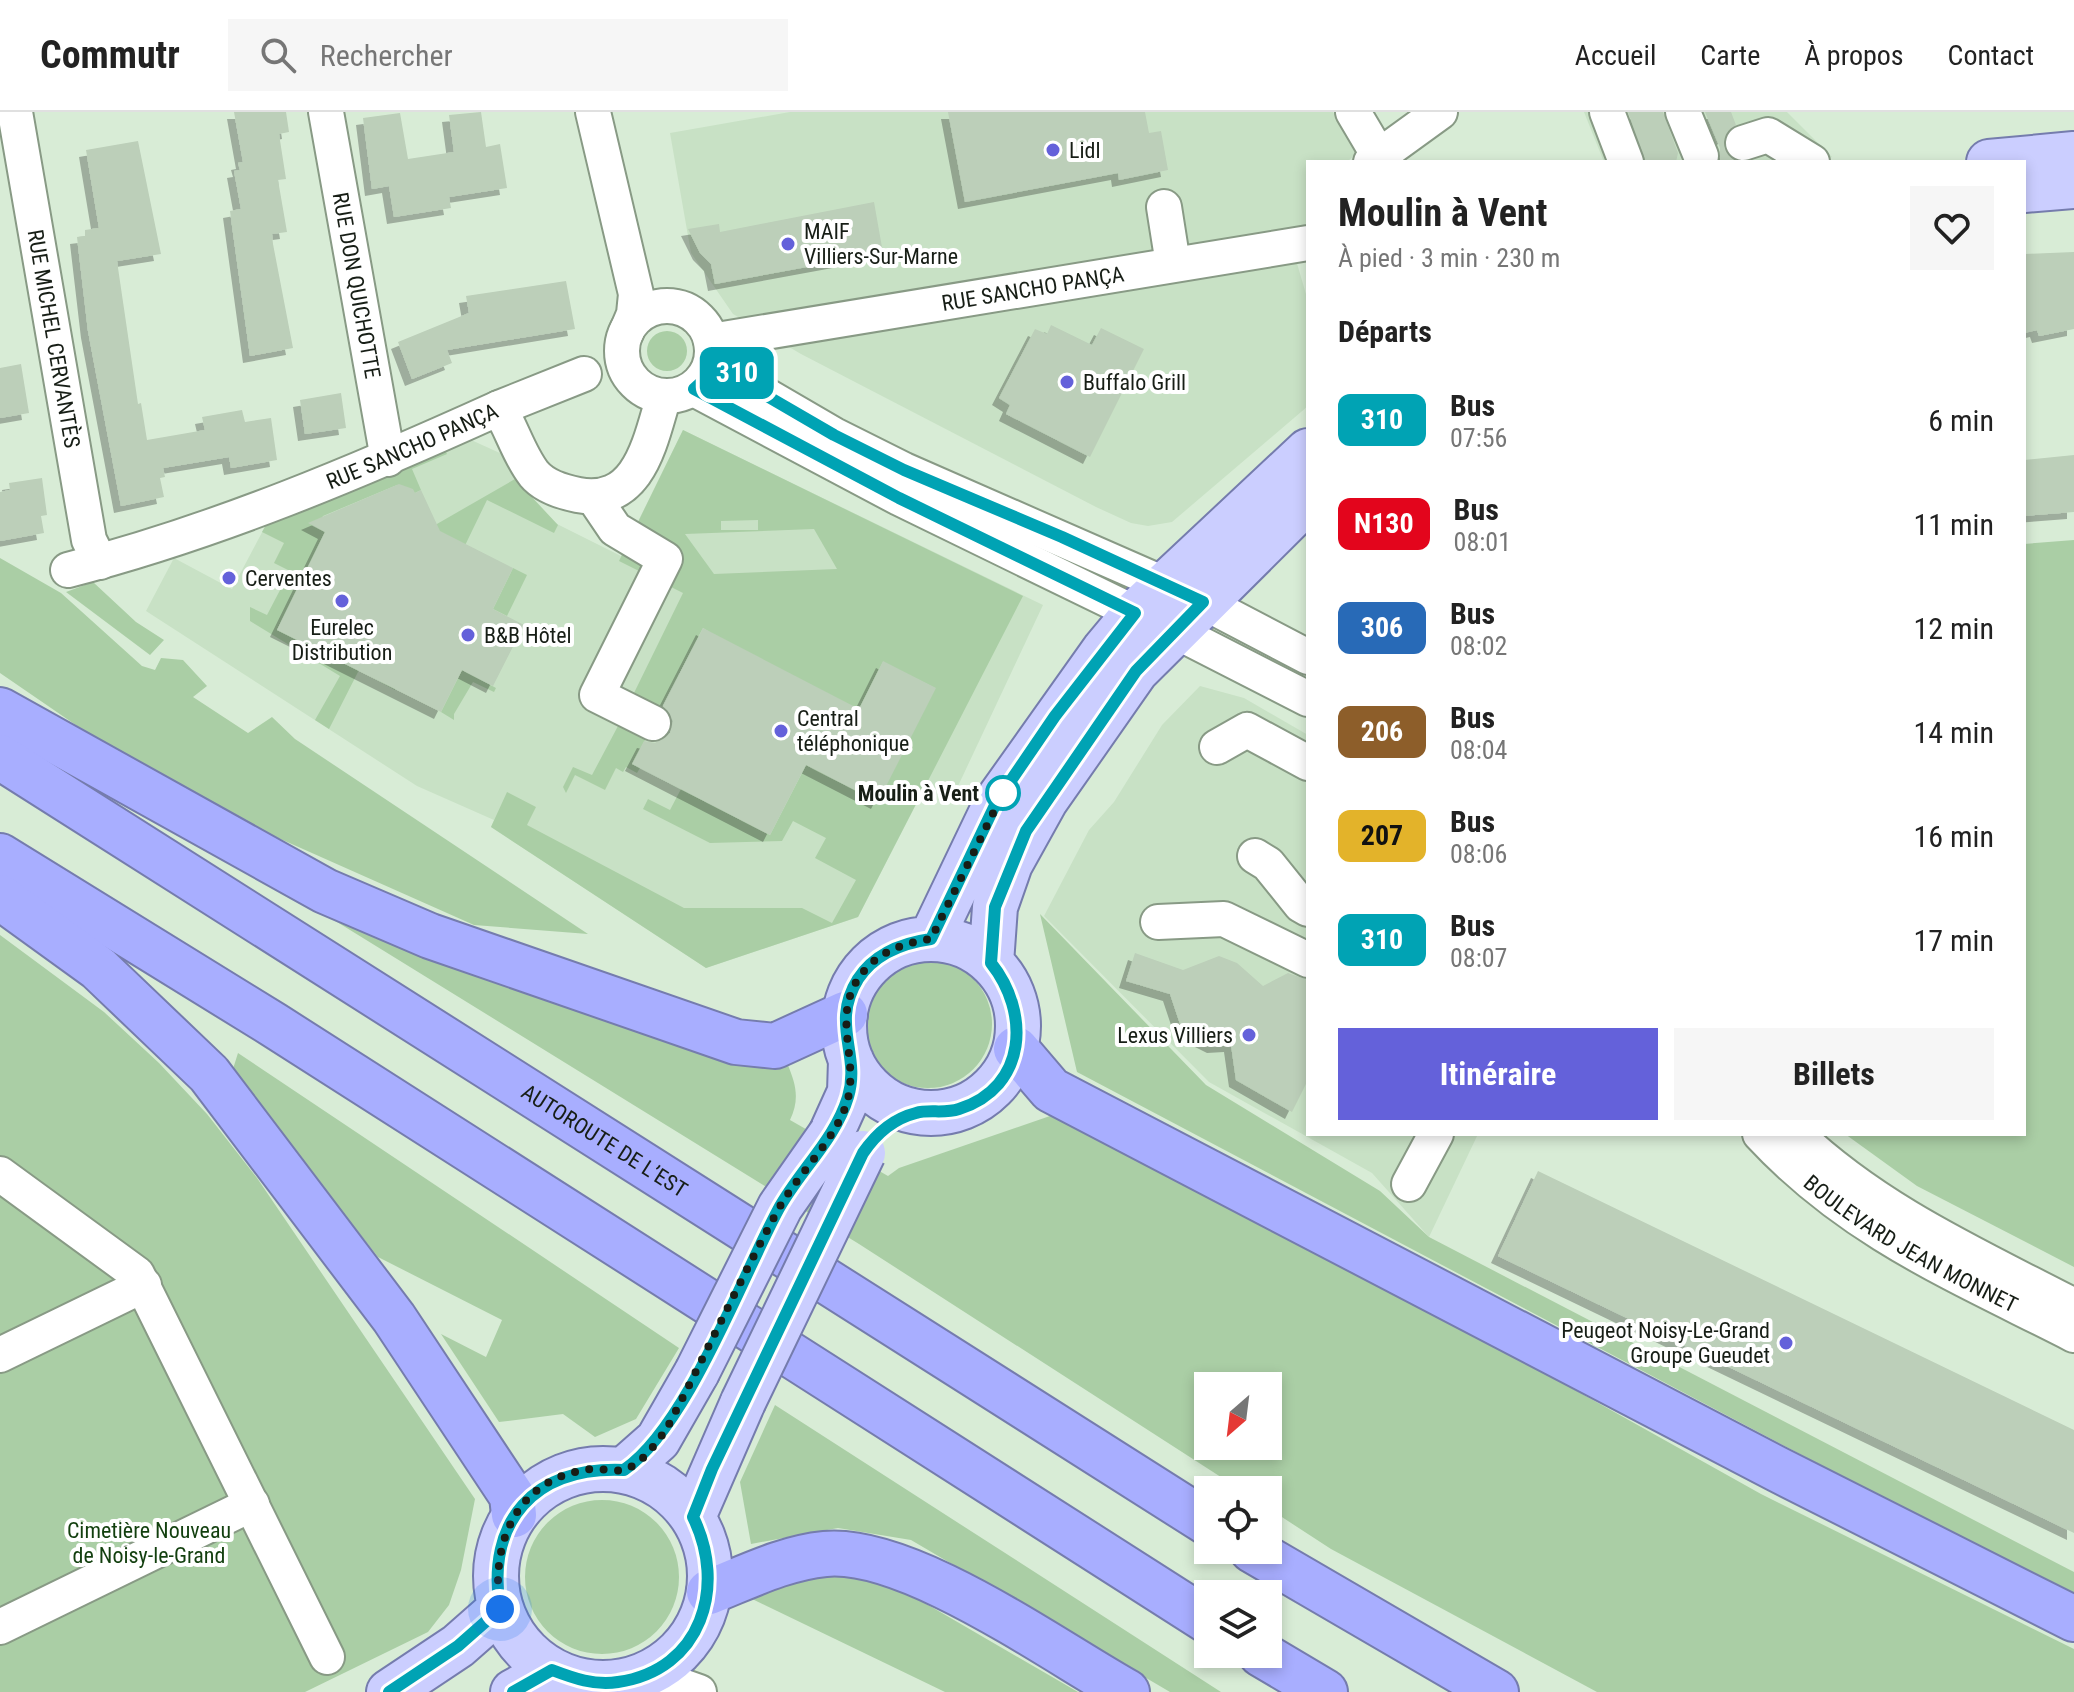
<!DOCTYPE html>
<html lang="fr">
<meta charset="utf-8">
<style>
:root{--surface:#fff;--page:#f6f6f6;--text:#222;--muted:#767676;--line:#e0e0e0;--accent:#6461da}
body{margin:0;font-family:"Roboto Condensed",sans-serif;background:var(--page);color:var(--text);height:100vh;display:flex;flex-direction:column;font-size:30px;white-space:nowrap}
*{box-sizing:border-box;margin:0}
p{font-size:26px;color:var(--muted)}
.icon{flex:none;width:44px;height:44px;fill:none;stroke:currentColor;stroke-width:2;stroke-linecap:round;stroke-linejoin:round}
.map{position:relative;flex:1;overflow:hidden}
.side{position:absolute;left:1306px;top:48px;width:720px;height:976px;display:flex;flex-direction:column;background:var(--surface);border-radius:0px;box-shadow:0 4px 12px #0003}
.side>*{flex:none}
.badge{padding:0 16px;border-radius:12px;font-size:28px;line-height:52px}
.needle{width:52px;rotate:208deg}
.buttons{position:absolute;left:1194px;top:1260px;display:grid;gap:16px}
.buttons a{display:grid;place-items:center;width:88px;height:88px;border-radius:0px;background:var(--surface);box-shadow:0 4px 12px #0003;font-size:40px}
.you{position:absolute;width:40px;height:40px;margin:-20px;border:6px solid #fff;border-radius:50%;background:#1a73e8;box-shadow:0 0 0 12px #1a73e833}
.map>.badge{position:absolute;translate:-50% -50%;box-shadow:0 0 0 4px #fff}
h2{padding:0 32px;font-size:30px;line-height:72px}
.round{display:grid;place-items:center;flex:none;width:84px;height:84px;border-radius:0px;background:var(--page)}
.head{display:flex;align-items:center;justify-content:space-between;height:136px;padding:0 32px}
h1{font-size:38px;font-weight:700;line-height:60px}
.primary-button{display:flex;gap:16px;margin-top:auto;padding:16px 32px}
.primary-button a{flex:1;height:92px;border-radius:0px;background:var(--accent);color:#fff;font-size:32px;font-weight:700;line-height:92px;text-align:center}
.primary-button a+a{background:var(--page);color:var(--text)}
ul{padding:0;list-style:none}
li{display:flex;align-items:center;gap:24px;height:104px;padding:0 32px}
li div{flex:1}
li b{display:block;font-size:30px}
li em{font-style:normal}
li .badge{min-width:88px;font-weight:700;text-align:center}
header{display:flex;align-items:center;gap:48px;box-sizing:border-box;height:112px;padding:0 40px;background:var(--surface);border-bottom:2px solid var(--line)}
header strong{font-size:38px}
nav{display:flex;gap:44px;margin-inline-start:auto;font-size:28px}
.search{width:560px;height:72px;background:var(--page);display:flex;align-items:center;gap:20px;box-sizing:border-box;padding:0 28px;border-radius:0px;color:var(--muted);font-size:30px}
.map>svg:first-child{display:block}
.built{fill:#c8e1c5}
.green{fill:#aacea5;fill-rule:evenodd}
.building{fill:#bccfb9;filter:url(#shadow)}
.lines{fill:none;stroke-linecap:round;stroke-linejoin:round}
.minor-casing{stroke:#889a85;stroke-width:38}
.major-casing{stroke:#757cad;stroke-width:48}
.highway-casing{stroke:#757cad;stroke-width:48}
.minor{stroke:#fff;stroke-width:34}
.major{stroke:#cbceff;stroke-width:44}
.highway{stroke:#a8aeff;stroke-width:44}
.major-bridge-casing{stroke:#757cad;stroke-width:48;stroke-linecap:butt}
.major-bridge{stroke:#cbceff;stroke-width:44}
.line-casing{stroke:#fff;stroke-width:18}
.line{stroke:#00a3b4;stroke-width:12}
.walk{stroke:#171e16;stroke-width:8;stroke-dasharray:0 14.4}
.poi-dot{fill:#6461da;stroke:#fff;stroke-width:3}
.stop-dot{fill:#fff;stroke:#00a3b4;stroke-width:4}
.labels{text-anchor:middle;stroke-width:8;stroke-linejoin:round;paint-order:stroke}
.poi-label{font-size:22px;fill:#171e16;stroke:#fff;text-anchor:start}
.street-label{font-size:22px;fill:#171e16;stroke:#fff}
.stop-label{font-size:22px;font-weight:bold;fill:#171e16;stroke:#fff;text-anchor:end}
.park-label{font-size:22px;fill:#123f0e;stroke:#fff}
</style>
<header>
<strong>Commutr</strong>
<div class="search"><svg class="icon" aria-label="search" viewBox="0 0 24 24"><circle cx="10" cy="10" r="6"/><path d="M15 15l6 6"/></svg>Rechercher</div>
<nav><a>Accueil</a><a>Carte</a><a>À propos</a><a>Contact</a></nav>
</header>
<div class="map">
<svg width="2074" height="1580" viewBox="0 0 2074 1580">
<defs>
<filter id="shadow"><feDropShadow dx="-7" dy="7" stdDeviation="0" flood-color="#0004"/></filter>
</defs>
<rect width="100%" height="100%" fill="#d8ecd6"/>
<path class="built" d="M 790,0 L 1333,0 L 1358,40 L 1347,50 L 1308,50 L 1308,104 L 1296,148 L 1308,189 L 1308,294 L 1172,410 L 1148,414 L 1131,411 L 1096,395 L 801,242 L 733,202 L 691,141 L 670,21 Z
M 1584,0 L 1787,0 L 1832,45 L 1814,50 L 1604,50 Z
M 683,318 L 1043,493 L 951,689 L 924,677 L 858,805 L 706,856 L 491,715 L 494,708 L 417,674 L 146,499 L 174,446 L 232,477 L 267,411 L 469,327 L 502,342 L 515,367 L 551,409 L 621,444 Z
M 1200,574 L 1244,586 L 1308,623 L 1308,1022 L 1478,1022 L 1429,1125 L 1372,1061 L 1209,970 L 1044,804 L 1089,718 L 1114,690 L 1162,613 Z"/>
<path class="green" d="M647 239a20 20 0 1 1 40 0a20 20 0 1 1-40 0Z
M 683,318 L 1023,484 L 858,805 L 706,856 L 491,715 L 507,680 L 536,695 L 527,713 L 684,796 L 802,796 L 832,811 L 856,768 L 815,746 L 826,726 L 793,709 L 782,729 L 710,731 L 643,697 L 648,687 L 670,698 L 681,677 L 770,723 L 820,626 L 839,637 L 826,663 L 877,689 L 935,576 L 883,550 L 853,609 L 703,516 L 661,596 L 633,583 L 683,481 L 619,449 ZM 758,408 L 758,418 L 721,418 L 721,409 ZM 814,417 L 837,457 L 714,462 L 685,422 Z
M 445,338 L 447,342 L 412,357 L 421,378 L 415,381 L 397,373 L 323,404 L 318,416 L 325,420 L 277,518 L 430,416 L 515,367 L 558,413 L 554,421 L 487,388 L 395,578 L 359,558 L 329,617 L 315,608 L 340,564 L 250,509 L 250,495 L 267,503 L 290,459 L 274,451 L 284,431 L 262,420 L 267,411 Z
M 2074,428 L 2074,1155 L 1917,1074 L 1845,1022 L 2024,1022 L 2024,432 Z
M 0,446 L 61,481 L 142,554 L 155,558 L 161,546 L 183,548 L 207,574 L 193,585 L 248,621 L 272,605 L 295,627 L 588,822 L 474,813 L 251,714 L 153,666 L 0,561 Z
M 513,456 L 527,463 L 507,504 L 493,497 Z
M 93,470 L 136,510 L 164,528 L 150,543 L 66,480 Z
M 462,558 L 496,576 L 494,580 L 473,570 L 454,602 L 454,608 L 441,600 Z
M 618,614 L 645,628 L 633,651 L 640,656 L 637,661 L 626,655 L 623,660 L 616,656 L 605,678 L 575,663 L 566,681 L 563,675 L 573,655 L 592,663 Z
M 303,789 L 787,951 C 796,972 800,987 790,1008 L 888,1064 L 899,1056 L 1050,1004 L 1116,1029 L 1314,1132 L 1761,1382 L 2074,1537 L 2074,1580 L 1597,1580 L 1331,1437 L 1268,1396 L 1268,1378 L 1241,1378 L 859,1132 ZM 1208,1274 L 1268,1274 L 1268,1334 L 1208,1334 Z
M 1040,802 L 1206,973 L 1380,1079 L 1429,1125 L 2074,1460 L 2074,1487 L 1077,960 Z
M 0,823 L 104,900 L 159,951 L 207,1002 L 257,1066 L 475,1387 L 461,1458 L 449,1493 L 428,1520 L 305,1580 L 0,1580 Z
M864 912a64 64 0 1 1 128 0a64 64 0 1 1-128 0Z
M 238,941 L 679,1236 L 636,1307 L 595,1325 L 563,1302 L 499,1310 L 441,1222 L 486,1245 L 502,1208 L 378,1145 L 232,960 Z
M 775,1293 L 1221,1580 L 1170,1580 L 911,1428 L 838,1416 L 751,1432 L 740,1370 Z
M525 1465a77 77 0 1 1 154 0a77 77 0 1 1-154 0Z
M 820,1459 L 899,1476 L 1078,1580 L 945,1580 L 746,1484 Z"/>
<path class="building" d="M 234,0 L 286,0 L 289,20 L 279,22 L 286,67 L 278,68 L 287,120 L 272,122 L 273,132 L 293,236 L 250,244 L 230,99 L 241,97 L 234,59 L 240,58 L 238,51 L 243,50 Z
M 481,0 L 486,35 L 500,32 L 507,76 L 449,85 L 451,96 L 394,105 L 389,74 L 372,77 L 363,6 L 400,1 L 408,47 L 454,40 L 449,3 Z
M 948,0 L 1145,0 L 1149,21 L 1161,19 L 1168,58 L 1119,68 L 1118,61 L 965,90 Z
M 1628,0 L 1663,0 L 1678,41 L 1676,50 L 1646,50 Z
M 1705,0 L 1731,0 L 1736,13 L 1724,26 L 1724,36 L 1737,50 L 1720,50 L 1720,36 Z
M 138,29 L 161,142 L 117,149 L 138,292 L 141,291 L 147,328 L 205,318 L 202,305 L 242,298 L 245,310 L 271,306 L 277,348 L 231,356 L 229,345 L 163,356 L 165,365 L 160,366 L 164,385 L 121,394 L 88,219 L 77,125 L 85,124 L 85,118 L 99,116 L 86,38 Z
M 874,90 L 883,141 L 715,172 L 711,152 L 700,141 L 688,117 L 719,112 L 720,120 Z
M 2074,140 L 2074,217 L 2039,224 L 2037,218 L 2024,221 L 2024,142 Z
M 566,169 L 575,217 L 447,238 L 452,251 L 412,267 L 398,230 L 469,201 L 466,184 Z
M 1051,213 L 1092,233 L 1101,216 L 1144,237 L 1090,345 L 1006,302 L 1010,293 L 999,286 L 1035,217 L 1047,222 Z
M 21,252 L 29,301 L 0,306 L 0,256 Z
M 341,281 L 346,316 L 305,322 L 300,288 Z
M 2074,343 L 2074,400 L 2024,404 L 2024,348 Z
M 42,366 L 47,403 L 41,404 L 44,421 L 0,429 L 0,380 L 10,378 L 9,371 Z
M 399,372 L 413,377 L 415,381 L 421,378 L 440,419 L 513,456 L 493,497 L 524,513 L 493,574 L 462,558 L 441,600 L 277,518 L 325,420 L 308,411 Z
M 703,516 L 859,597 L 883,549 L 936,576 L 878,690 L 806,653 L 770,723 L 632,652 L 644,629 L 655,631 L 670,621 L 673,609 L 663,594 Z
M 1135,841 L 1183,858 L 1219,844 L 1237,851 L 1263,874 L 1288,861 L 1308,868 L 1308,968 L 1292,1000 L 1236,968 L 1231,933 L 1214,934 L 1182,918 L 1170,882 L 1126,869 Z
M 1538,1059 L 2074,1318 L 2074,1421 L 1498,1144 Z"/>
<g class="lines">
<defs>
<g id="minor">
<path id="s1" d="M 15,0 L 89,428 L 100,450"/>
<path id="s2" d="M 326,0 L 388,347"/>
<path d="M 593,0 L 636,182 L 634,202 L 626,221"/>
<path d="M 1353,0 L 1379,44"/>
<path d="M 1607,0 L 1626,50"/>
<path d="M 1683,0 L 1701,44"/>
<path d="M 1743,31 L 1768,23 L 1812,50"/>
<path d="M 1371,50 L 1440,0"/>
<path d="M 1164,95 L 1173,152"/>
<circle cx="667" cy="239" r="45"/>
<path id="s3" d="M 711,229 L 1308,131"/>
<path d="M 712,238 L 755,277 L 834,323 L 904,358 L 1164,472"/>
<path d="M 694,277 L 899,386 L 1135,501"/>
<path d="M 499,296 L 584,262"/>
<path d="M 594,386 L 615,417 L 665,447 L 597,583 L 653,611"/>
<path id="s4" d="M 68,458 C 216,420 360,359 499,296 C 512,317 519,343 534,362 C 544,374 563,380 578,383 C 640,394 650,329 664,284"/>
<path d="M 1203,490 L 1308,545"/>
<path d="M 1175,519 L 1308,587"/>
<path d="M 1217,635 L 1247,618 L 1308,651"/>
<path d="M 1255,744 L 1268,752 L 1301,793 L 1308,797"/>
<path d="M 1158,810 L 1224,807 L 1308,848"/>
<path id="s5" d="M 1760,1022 C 1851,1120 1957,1163 2074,1223"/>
<path d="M 1796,1022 C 1877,1099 1976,1143 2074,1194"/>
<path d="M 0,1062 L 137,1162 L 327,1545"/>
<path d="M 1409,1072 L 1436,1022"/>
<path d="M 0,1243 L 144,1173"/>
<path d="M 0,1515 L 252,1392"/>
<path d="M 648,1562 L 699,1580"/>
</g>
<path id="major" d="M 1989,50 L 2074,42
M 2024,78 L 2074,74
M 931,827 L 997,689 L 1105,537 L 1135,501 L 1308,339
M844 914a87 87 0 1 1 174 0a87 87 0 1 1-174 0Z
M 991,851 L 995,795 L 1010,752 L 1045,689 L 1136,559 L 1308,388
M 831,1022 L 850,980 L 851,948
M496 1464a107 107 0 1 1 214 0a107 107 0 1 1-214 0Z
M 624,1358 L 658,1328 L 697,1260
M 693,1405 L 743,1290
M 389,1580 L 458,1534 L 500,1497
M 513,1580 L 552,1558"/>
<g id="highway">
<path d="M 0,598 L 325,779 L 430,824 L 736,930 L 775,934 L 845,902"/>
<path id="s6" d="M 0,645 L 1208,1411"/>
<path d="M 0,744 L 274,913 L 1208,1509"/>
<path d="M 0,785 L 98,856 L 209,962 L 394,1206 L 512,1384 L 514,1403"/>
<path d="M 1016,937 L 1051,978 L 1777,1357 L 2074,1507"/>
<path d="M 1252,1438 L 1496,1580"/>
<path d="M 709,1480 C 747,1465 784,1446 825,1442 C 908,1434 1052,1538 1127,1580"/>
<path d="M 1261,1542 L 1325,1580"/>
</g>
</defs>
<use href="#minor" class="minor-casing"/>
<use href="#major" class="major-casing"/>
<use href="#highway" class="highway-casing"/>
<use href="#minor" class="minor"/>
<use href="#major" class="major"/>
<use href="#highway" class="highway"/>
<defs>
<path id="major-bridge" d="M 697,1260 L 780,1095 L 831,1022
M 743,1290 L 863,1041"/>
</defs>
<use href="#major-bridge" class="major-bridge-casing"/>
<use href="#major-bridge" class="major-bridge"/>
</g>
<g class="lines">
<defs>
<path id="line" d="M 389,1580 L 458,1534 L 500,1497 C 486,1409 534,1354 624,1358 C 687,1315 740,1169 778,1098 C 799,1059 835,1028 848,985 C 861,942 830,912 858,867 C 875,841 902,831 931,827 L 997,689 L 1055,604 L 1135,501 L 899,386 L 694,277 L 705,267 L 712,238 L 755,277 L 834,323 L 904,358 L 1062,425 L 1203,490 L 1136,559 L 1026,719 L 995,795 L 991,851 C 1030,900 1028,975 959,997 C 944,1002 929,997 916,1001 C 892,1007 876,1022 863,1041 L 712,1357 L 693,1405 C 727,1474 702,1558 618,1570 C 595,1574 573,1566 552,1558 L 513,1580"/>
</defs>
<use href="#line" class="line-casing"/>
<use href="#line" class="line"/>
<path class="walk" d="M 500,1497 C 490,1430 517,1365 592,1357 C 602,1356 614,1360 623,1358 C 641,1354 657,1330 667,1316 C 705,1244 739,1170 778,1098 C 797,1063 830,1034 845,996 C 862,952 831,909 858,867 C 875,841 902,831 931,827 L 1003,681"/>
</g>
<g class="poi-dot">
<circle cx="1053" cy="38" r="8"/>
<circle cx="788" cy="132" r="8"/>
<circle cx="1067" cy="270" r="8"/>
<circle cx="229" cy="466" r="8"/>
<circle cx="342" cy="489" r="8"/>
<circle cx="468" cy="523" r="8"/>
<circle cx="781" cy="619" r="8"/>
<circle cx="1249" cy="923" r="8"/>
<circle cx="1786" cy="1231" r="8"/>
</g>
<circle class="stop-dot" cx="1003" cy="681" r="16"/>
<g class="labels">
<g class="poi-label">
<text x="1069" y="46">Lidl</text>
<text x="804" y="127">MAIF<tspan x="804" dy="25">Villiers-Sur-Marne</tspan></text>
<text x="1083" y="278">Buffalo Grill</text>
<text x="245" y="474">Cerventes</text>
<text x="342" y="523" text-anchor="middle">Eurelec<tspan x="342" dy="25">Distribution</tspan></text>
<text x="484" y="531">B&amp;B Hôtel</text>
<text x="797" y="614">Central<tspan x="797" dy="25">téléphonique</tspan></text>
<text x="1233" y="931" text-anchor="end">Lexus Villiers</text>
<text x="1770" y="1226" text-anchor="end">Peugeot Noisy-Le-Grand<tspan x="1770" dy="25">Groupe Gueudet</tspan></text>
</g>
<g class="street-label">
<text dy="8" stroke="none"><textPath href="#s2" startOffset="176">RUE DON QUICHOTTE</textPath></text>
<text dy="8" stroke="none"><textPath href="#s3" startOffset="326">RUE SANCHO PANÇA</textPath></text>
<text dy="8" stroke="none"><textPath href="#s1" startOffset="230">RUE MICHEL CERVANTÈS</textPath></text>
<text dy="8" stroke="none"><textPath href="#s4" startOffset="366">RUE SANCHO PANÇA</textPath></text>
<text dy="8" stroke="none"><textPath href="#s6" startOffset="716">AUTOROUTE DE L’EST</textPath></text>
<text dy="8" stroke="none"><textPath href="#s5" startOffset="188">BOULEVARD JEAN MONNET</textPath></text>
</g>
<g class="stop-label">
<text x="979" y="689">Moulin à Vent</text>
</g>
<g class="park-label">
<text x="149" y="1426">Cimetière Nouveau<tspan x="149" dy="25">de Noisy-le-Grand</tspan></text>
</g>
</g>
</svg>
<div class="buttons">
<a><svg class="needle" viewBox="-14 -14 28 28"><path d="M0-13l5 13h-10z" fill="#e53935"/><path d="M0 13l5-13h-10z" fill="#767676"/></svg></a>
<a><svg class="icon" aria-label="locate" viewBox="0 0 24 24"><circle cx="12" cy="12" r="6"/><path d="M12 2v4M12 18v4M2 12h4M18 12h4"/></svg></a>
<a><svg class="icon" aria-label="layers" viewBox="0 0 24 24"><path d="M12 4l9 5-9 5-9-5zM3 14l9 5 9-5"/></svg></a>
</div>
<div class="you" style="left:500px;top:1497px"></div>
<b class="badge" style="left:737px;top:261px;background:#00a3b4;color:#fff">310</b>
<section class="side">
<div class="head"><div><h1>Moulin à Vent</h1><p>À pied · 3 min · 230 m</p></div><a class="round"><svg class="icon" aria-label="heart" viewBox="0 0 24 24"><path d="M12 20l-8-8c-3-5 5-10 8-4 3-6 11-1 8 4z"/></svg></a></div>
<h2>Départs</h2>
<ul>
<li><span class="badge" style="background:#00a3b4;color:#fff">310</span><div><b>Bus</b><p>07:56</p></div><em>6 min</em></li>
<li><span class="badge" style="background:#e3051c;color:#fff">N130</span><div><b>Bus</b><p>08:01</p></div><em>11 min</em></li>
<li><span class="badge" style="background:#286ab7;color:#fff">306</span><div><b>Bus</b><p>08:02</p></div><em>12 min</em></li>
<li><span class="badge" style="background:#8d5e2a;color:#fff">206</span><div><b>Bus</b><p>08:04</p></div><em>14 min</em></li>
<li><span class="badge" style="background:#e3b32a;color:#111">207</span><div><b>Bus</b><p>08:06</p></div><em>16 min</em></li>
<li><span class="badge" style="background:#00a3b4;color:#fff">310</span><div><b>Bus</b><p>08:07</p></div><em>17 min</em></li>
</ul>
<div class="primary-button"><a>Itinéraire</a><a>Billets</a></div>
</section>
</div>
